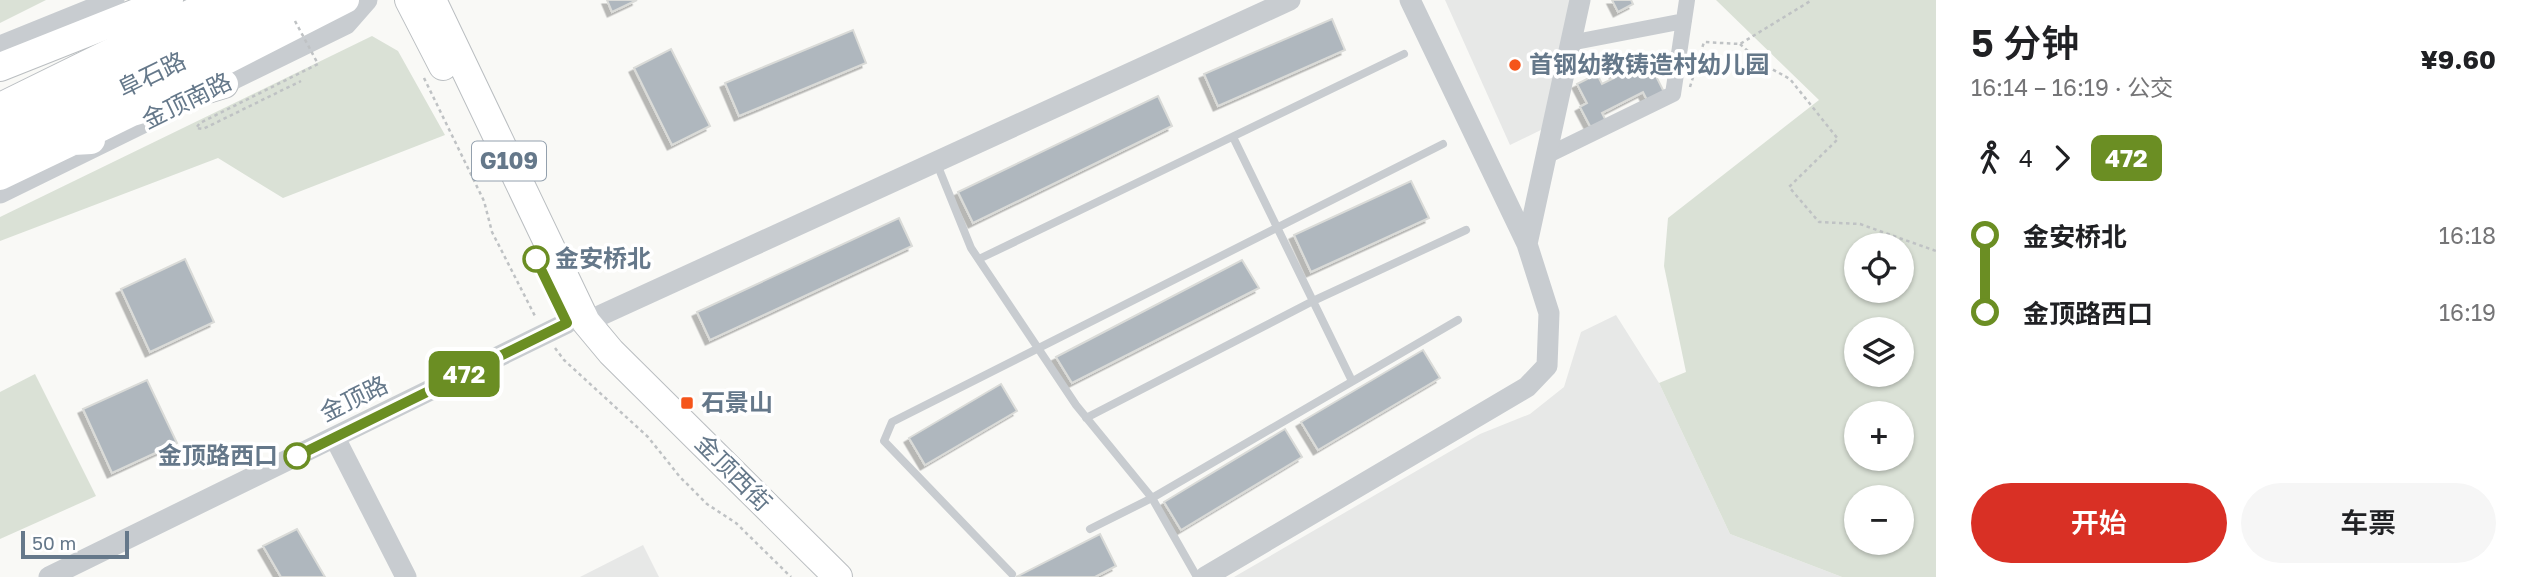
<!DOCTYPE html>
<html lang="zh">
<meta charset="utf-8">
<style>
:root{--surface:#fff;--page:#f6f6f6;--text:#202124;--muted:#757577;--accent:#d93025}
body{margin:0;font-family:"Golos Text","Noto Sans SC",sans-serif;background:var(--page);color:var(--text);height:100vh;display:flex;flex-direction:column;font-size:26px;white-space:nowrap}
*{box-sizing:border-box;margin:0}
p{font-size:23px;color:var(--muted)}
.icon{flex:none;width:38px;height:38px;fill:none;stroke:currentColor;stroke-width:2;stroke-linecap:round;stroke-linejoin:round}
.map{position:relative;flex:1;overflow:hidden}
.drawer{display:flex;flex-direction:column;background:var(--surface);width:595px}
.drawer>*{flex:none}
.badge{padding:0 14px;border-radius:10px;font-size:24px;line-height:46px}
.tools{position:absolute;left:1844px;top:233px;display:grid;gap:14px}
.tools a{display:grid;place-items:center;width:70px;height:70px;border-radius:50%;background:var(--surface);box-shadow:0 2px 5px #0004;font-size:35px}
.scale{position:absolute;left:21px;bottom:18px;width:108px;box-sizing:border-box;padding-left:7px;border:4px solid #65788a;border-top:0;font-size:19px;line-height:24px;white-space:nowrap;color:#65788a;-webkit-text-stroke:5px #fff;paint-order:stroke}
.map>.badge{position:absolute;translate:-50% -50%;box-shadow:0 0 0 4px #fff}
.legs{display:flex;align-items:center;gap:10px;height:77px;padding:0 35px;font-size:23px}
.legs p{margin-inline-start:auto}
.overview{display:flex;align-items:center;justify-content:space-between;height:119px;padding:0 35px}
h1{font-size:38px;font-weight:600;line-height:52px}
.primary-button{display:flex;gap:14px;margin-top:auto;padding:14px 35px}
.primary-button a{flex:1;height:80px;border-radius:42px;background:var(--accent);color:#fff;font-size:28px;font-weight:600;line-height:80px;text-align:center}
.primary-button a+a{background:var(--page);color:var(--text)}
ul{padding:0 35px;list-style:none}
li{display:flex;align-items:center;gap:24px;height:77px;font-size:26px}
li i{display:grid;place-items:center;width:10px;height:100%;margin:0 9px;background:currentColor}
li i::after{content:'';width:18px;height:18px;margin:-9px;border:5px solid;border-radius:50%;background:var(--surface)}
li p{margin-inline-start:auto}
li:first-child i{background:linear-gradient(#0000 50%,currentColor 0)}
li:last-child i{background:linear-gradient(currentColor 50%,#0000 0)}
main{display:flex;flex:1;min-height:0}
.map>svg:first-child{display:block}
.built{fill:#e7e8e7}
.green{fill:#dae1d6;fill-rule:evenodd}
.building{fill:#afb7be;stroke:#dadbd8;stroke-width:2;filter:url(#shadow)}
.lines{fill:none;stroke-linecap:round;stroke-linejoin:round}
.primary-casing{stroke:#bbbfc3;stroke-width:28}
.trunk-casing{stroke:#babec1;stroke-width:30}
.path{stroke:#bfc2c4;stroke-width:2.5;stroke-dasharray:3.5 3.5;stroke-linecap:butt}
.service{stroke:#c8ccd0;stroke-width:8}
.minor{stroke:#c8ccd0;stroke-width:16}
.tertiary{stroke:#c8ccd0;stroke-width:21}
.primary{stroke:#fff;stroke-width:26}
.trunk{stroke:#fff;stroke-width:28}
.path-bridge{stroke:#bfc2c4;stroke-width:2.5;stroke-dasharray:3.5 3.5;stroke-linecap:butt}
.line-1-casing{stroke:#fff;stroke-width:16}
.line-1{stroke:#6b8e23;stroke-width:10}
.poi-dot{fill:#f5551a;stroke:#fff;stroke-width:2.5}
.stop-1-dot{fill:#fff;stroke:#6b8e23;stroke-width:3.5}
.labels{text-anchor:middle;stroke-width:7;stroke-linejoin:round;paint-order:stroke}
.shield{fill:#fff;stroke:#93a0ad;stroke-width:2}
.shield-label{font-size:23px;font-weight:bold;fill:#65788a}
.poi-label{font-size:24px;font-weight:bold;fill:#65788a;stroke:#fff;text-anchor:start}
.street-label{font-size:24px;fill:#65788a;stroke:#fff}
.stop-label{font-size:24px;font-weight:bold;fill:#65788a;stroke:#fff;text-anchor:start}
</style>
<main>
<div class="map">
<svg width="1936" height="577" viewBox="0 0 1936 577">
<defs>
<filter id="shadow"><feDropShadow dx="-4.5" dy="4.5" stdDeviation="0" flood-color="#0004"/></filter>
</defs>
<rect width="100%" height="100%" fill="#f9f9f6"/>
<path class="built" d="M 1445,0 L 1571,0 L 1543,129 L 1510,145 Z
M 1616,315 L 1659,383 L 1730,534 L 1842,577 L 1234,577 L 1480,434 L 1530,414 L 1564,387 L 1581,332 Z
M 643,545 L 659,577 L 580,577 Z"/>
<path class="green" d="M 0,0 L 46,0 L 0,23 Z
M 1716,0 L 1936,0 L 1936,577 L 1842,577 L 1730,534 L 1659,383 L 1686,372 L 1664,266 L 1668,218 L 1819,100 ZM 1902,245 L 1902,290 L 1857,290 L 1857,245 ZM 1902,329 L 1902,374 L 1857,374 L 1857,329 ZM 1857,413 L 1902,413 L 1902,458 L 1857,458 ZM 1857,497 L 1902,497 L 1902,542 L 1857,542 Z
M 372,36 L 398,51 L 445,135 L 283,198 L 218,158 L 0,241 L 0,217 Z
M 35,374 L 96,496 L 0,539 L 0,392 Z"/>
<path class="building" d="M 607,0 L 637,0 L 612,12 Z
M 1612,0 L 1631,0 L 1633,4 L 1618,12 Z
M 1332,19 L 1345,50 L 1218,106 L 1204,74 Z
M 853,30 L 866,63 L 739,116 L 725,83 Z
M 671,49 L 710,126 L 672,145 L 634,68 Z
M 1635,55 L 1644,74 L 1653,70 L 1664,92 L 1647,100 L 1643,92 L 1602,113 L 1606,121 L 1591,128 L 1580,107 L 1587,103 L 1577,84 L 1597,74 L 1602,84 L 1616,77 L 1611,67 Z
M 1158,96 L 1172,126 L 973,223 L 958,192 Z
M 1411,181 L 1429,218 L 1311,272 L 1294,235 Z
M 899,218 L 912,246 L 710,340 L 697,312 Z
M 185,259 L 214,322 L 150,352 L 121,289 Z
M 1242,260 L 1259,288 L 1072,383 L 1056,357 Z
M 1423,350 L 1440,378 L 1318,450 L 1301,422 Z
M 147,380 L 177,443 L 112,473 L 83,409 Z
M 1001,384 L 1017,411 L 925,465 L 909,438 Z
M 1285,429 L 1302,457 L 1181,530 L 1164,502 Z
M 297,529 L 325,577 L 281,577 L 263,546 Z
M 1100,534 L 1116,566 L 1095,577 L 1016,577 Z"/>
<g class="lines">
<defs>
<path id="primary" d="M 122,100 L 209,70 L 346,0
M 0,106 L 216,0"/>
<path id="trunk" d="M 409,0 L 443,66
M 432,0 L 586,322 L 611,352 L 838,577
M 0,67 L 169,0
M 0,124 L 260,0
M 73,141 L 132,112 L 224,84
M 0,149 L 304,0
M 0,176 L 73,141 L 91,140"/>
</defs>
<use href="#primary" class="primary-casing"/>
<use href="#trunk" class="trunk-casing"/>
<path class="path" d="M 1740,44 L 1761,63 L 1790,79 L 1838,139 L 1789,187 L 1819,222 L 1860,224 L 1936,251
M 424,78 L 484,201 L 492,232 L 536,318
M 1690,87 L 1704,42 L 1740,44 L 1812,0
M 555,348 L 564,360 L 648,437 L 680,477 L 707,504 L 736,523 L 791,577"/>
<path class="service" d="M 1233,137 L 1352,381
M 937,164 L 971,248 L 1076,405 L 1152,498 L 1197,577
M 979,259 L 1404,54
M 1086,418 L 1313,301 L 1466,230
M 1090,529 L 1152,498 L 1458,320
M 1012,574 L 884,441 L 892,422 L 1443,144"/>
<path class="minor" d="M 1570,43 L 1684,21
M 1546,156 L 1673,94 L 1687,0"/>
<path class="tertiary" d="M 1410,0 L 1527,244
M 0,46 L 114,0
M 213,89 L 346,24 L 367,0
M 0,193 L 165,112
M 586,322 L 1290,0
M 335,438 L 406,577
M 49,577 L 567,323
M 1205,577 L 1527,387 L 1547,366 L 1549,313 L 1527,244 L 1580,0"/>
<use href="#primary" class="primary"/>
<use href="#trunk" class="trunk"/>
<path class="path-bridge" d="M 295,21 L 318,64 L 200,123 L 196,128 L 203,129 L 301,81"/>
</g>
<g class="lines">
<defs>
<path id="line-1" d="M 297,456 L 567,323 L 536,259"/>
</defs>
<use href="#line-1" class="line-1-casing"/>
<use href="#line-1" class="line-1"/>
</g>
<g class="poi-dot">
<circle cx="1515" cy="65" r="7"/>
<rect x="680" y="396" width="14" height="14" rx="3.5"/>
</g>
<g class="stop-1-dot">
<circle cx="536" cy="259" r="12"/>
<circle cx="297" cy="456" r="12"/>
</g>
<g class="labels">
<rect class="shield" x="472" y="141.5" width="74" height="39" rx="5"/>
<g class="shield-label">
<text x="509" y="169">G109</text>
</g>
<g class="poi-label">
<text x="1529" y="73">首钢幼教铸造村幼儿园</text>
<text x="701" y="411">石景山</text>
</g>
<g class="street-label">
<text transform="translate(152 75) rotate(-26)" y="8">阜石路</text>
<text transform="translate(187 101) rotate(-26)" y="8">金顶南路</text>
<text transform="translate(354 399) rotate(-26)" y="8">金顶路</text>
<text transform="translate(733 473) rotate(45)" y="8">金顶西街</text>
</g>
<g class="stop-label">
<text x="555" y="267">金安桥北</text>
<text x="278" y="464" text-anchor="end">金顶路西口</text>
</g>
</g>
</svg>
<div class="tools">
<a><svg class="icon" aria-label="locate" viewBox="0 0 24 24"><circle cx="12" cy="12" r="6"/><path d="M12 2v4M12 18v4M2 12h4M18 12h4"/></svg></a>
<a><svg class="icon" aria-label="layers" viewBox="0 0 24 24"><path d="M12 4l9 5-9 5-9-5zM3 14l9 5 9-5"/></svg></a>
<a>+</a>
<a>−</a>
</div>
<div class="scale">50 m</div>
<b class="badge" style="left:464px;top:374px;background:#6b8e23;color:#fff">472</b>
</div>
<section class="drawer">
<div class="overview"><div><h1>5 分钟</h1><p>16:14 – 16:19 · 公交</p></div><b>¥9.60</b></div>
<div class="legs"><svg class="icon" aria-label="walk" viewBox="0 0 24 24"><circle cx="13" cy="4" r="2"/><path d="M13 8l-2 6 4 7M11 14l-3 7M7 12l3-4h3l4 4"/></svg>4<svg class="icon" aria-label="forward" viewBox="0 0 24 24"><path d="M9 5l7 7-7 7"/></svg><b class="badge" style="background:#6b8e23;color:#fff">472</b></div>
<ul>
<li><i style="color:#6b8e23"></i><b>金安桥北</b><p>16:18</p></li>
<li><i style="color:#6b8e23"></i><b>金顶路西口</b><p>16:19</p></li>
</ul>
<div class="primary-button"><a>开始</a><a>车票</a></div>
</section>
</main>
